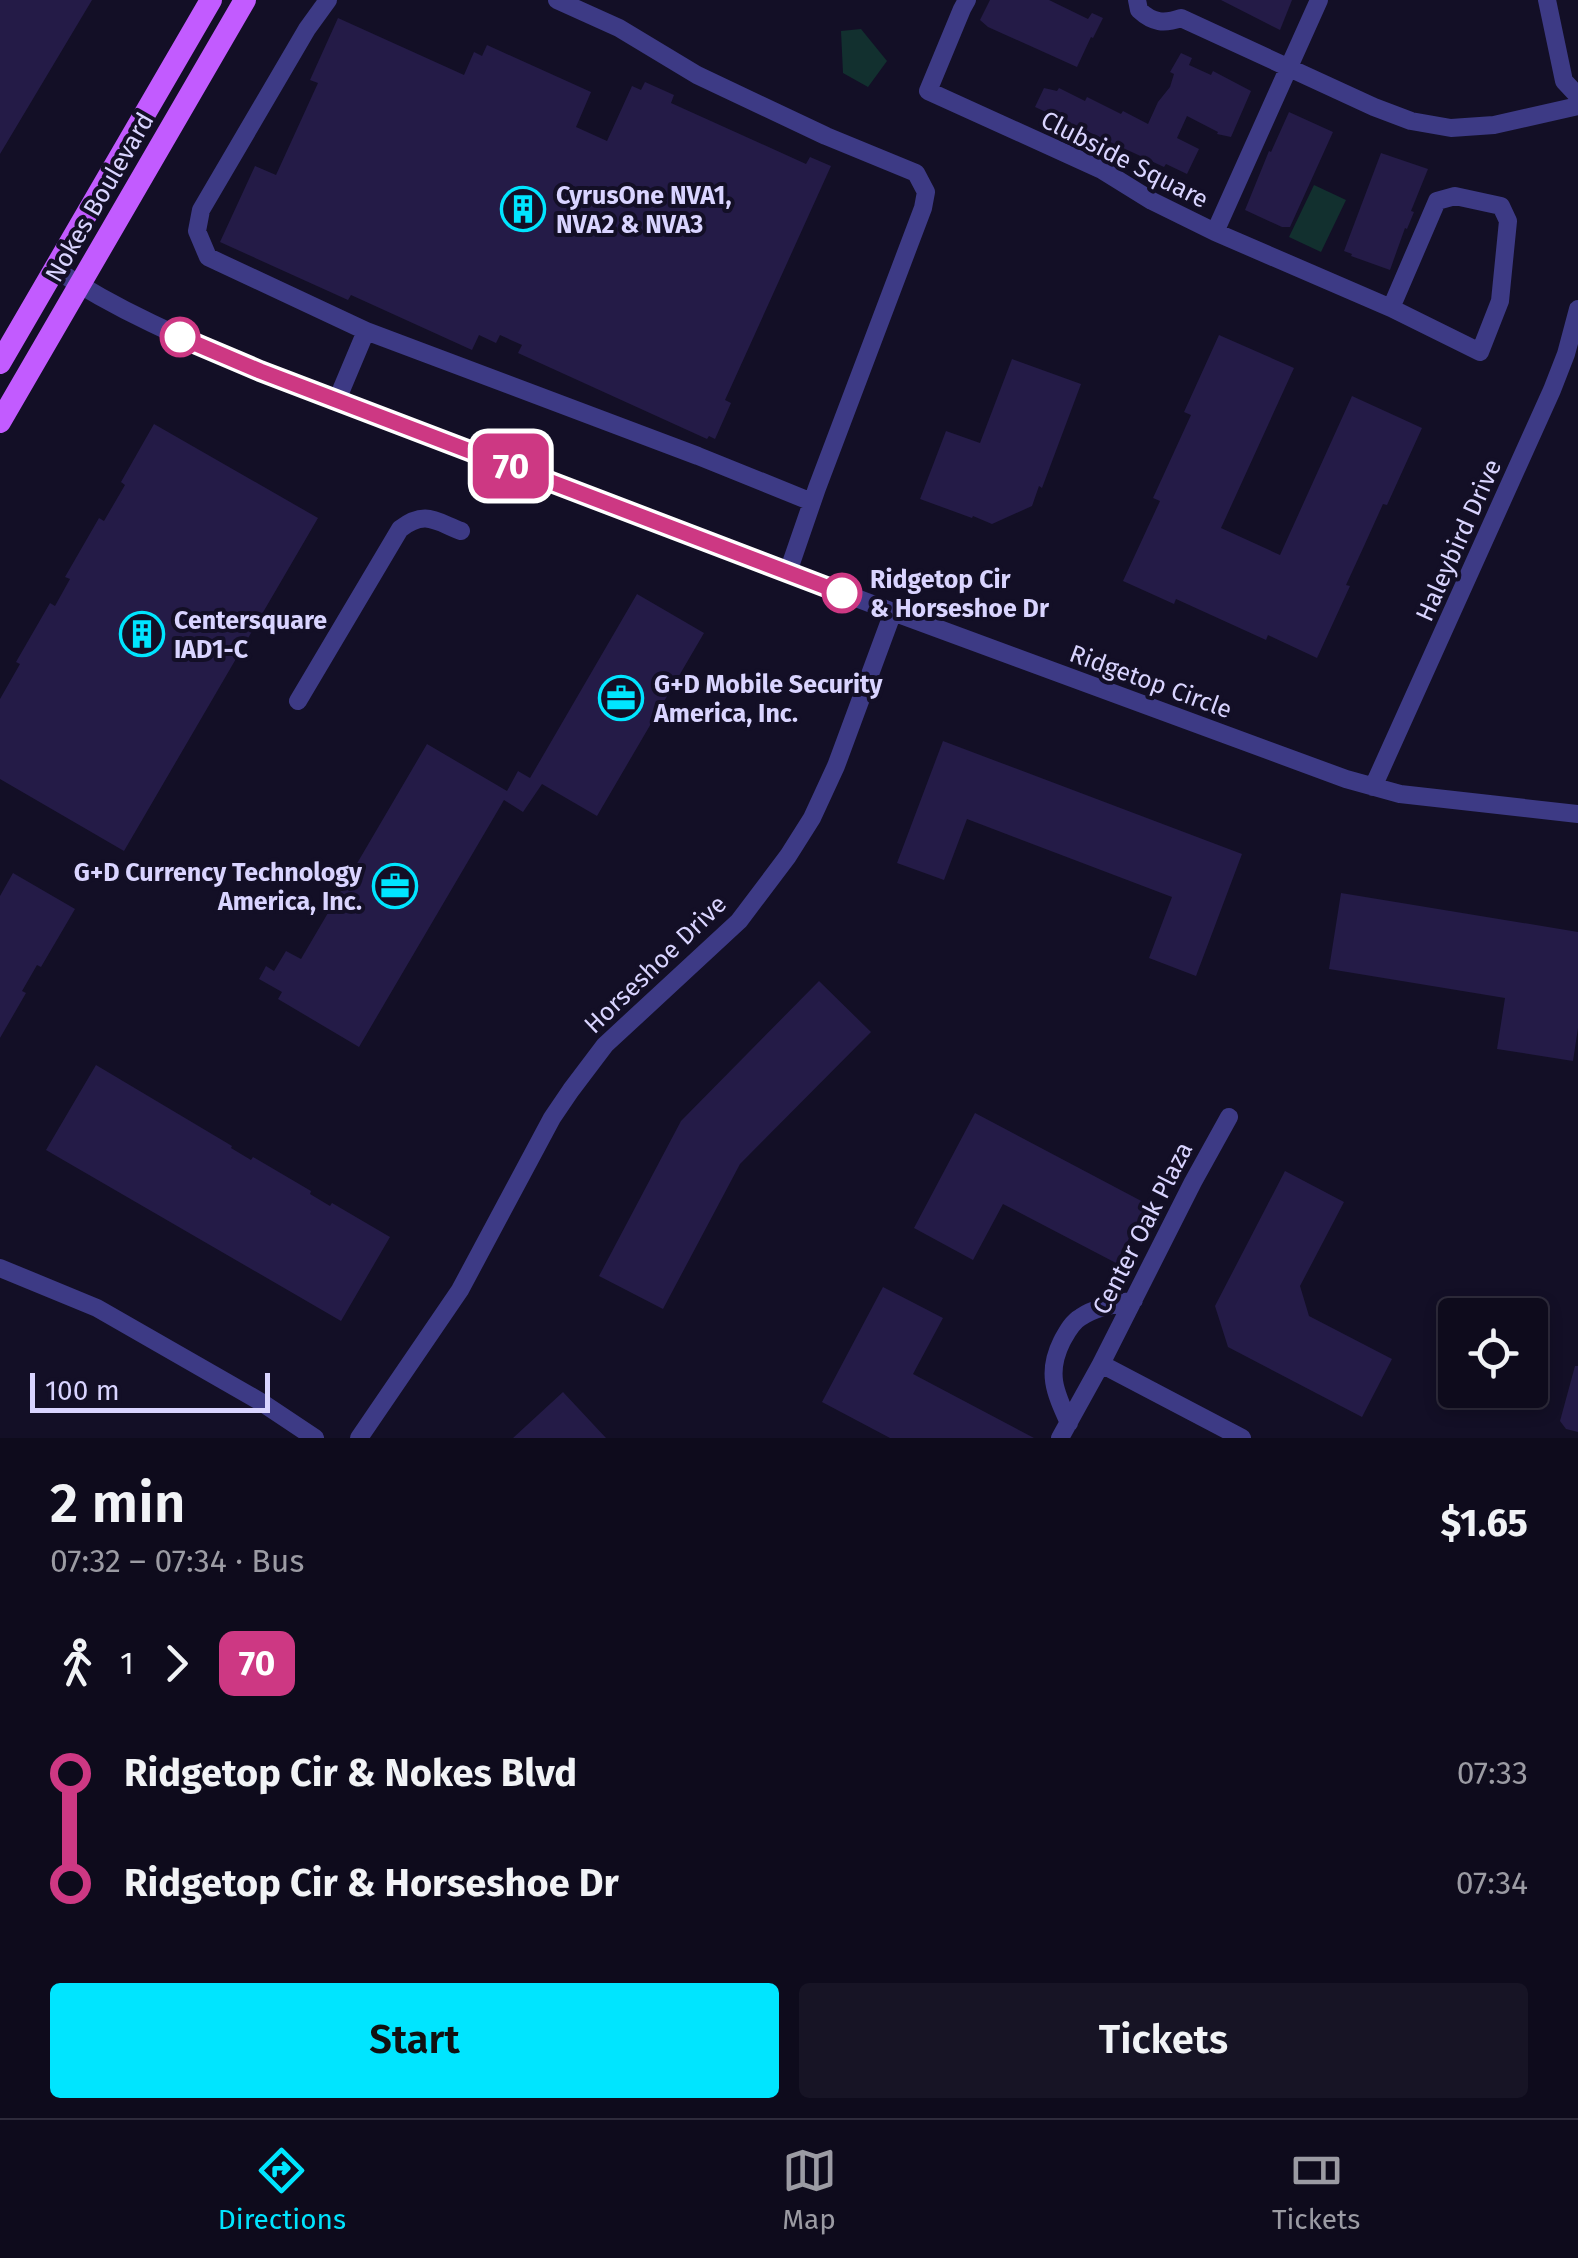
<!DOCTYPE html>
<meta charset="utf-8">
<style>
:root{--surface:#0e0b1c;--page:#171425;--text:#f1f3f6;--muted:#9b9ba3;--line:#2e2b3b;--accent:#00e5ff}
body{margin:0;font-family:"Fira Sans",sans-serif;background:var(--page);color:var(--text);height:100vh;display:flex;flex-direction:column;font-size:38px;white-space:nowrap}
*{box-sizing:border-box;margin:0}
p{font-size:32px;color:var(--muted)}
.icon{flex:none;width:55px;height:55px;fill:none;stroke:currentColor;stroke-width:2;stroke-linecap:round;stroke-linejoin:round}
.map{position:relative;height:1438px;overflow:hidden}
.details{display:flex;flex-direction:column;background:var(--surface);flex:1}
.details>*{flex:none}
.badge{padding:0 20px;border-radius:15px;font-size:35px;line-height:65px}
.fabs{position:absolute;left:1438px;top:1298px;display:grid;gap:20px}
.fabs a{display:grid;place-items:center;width:110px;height:110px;border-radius:10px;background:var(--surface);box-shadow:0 5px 15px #0003,0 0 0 2px var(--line);font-size:50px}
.scale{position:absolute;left:30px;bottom:25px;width:240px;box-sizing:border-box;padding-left:10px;border:5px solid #d9d4ff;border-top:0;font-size:28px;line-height:35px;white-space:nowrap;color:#d9d4ff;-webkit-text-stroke:8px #130f26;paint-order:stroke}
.map>.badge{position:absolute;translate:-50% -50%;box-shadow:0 0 0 5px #fff}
.legs{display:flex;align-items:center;gap:15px;height:110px;padding:0 50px;font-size:32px}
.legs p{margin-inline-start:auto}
.summary{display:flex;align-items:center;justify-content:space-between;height:170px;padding:0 50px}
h1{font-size:55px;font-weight:600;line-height:75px}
.cta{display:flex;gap:20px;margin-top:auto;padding:20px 50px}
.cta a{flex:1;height:115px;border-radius:10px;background:var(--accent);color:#111;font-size:40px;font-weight:600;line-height:115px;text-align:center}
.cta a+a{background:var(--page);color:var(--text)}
ul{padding:0 50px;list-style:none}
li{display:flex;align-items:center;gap:35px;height:110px;font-size:38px}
li i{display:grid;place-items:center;width:15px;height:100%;margin:0 12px;background:currentColor}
li i::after{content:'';width:25px;height:25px;margin:-12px;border:8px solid;border-radius:50%;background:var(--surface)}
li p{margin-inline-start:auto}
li:first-child i{background:linear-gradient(#0000 50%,currentColor 0)}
li:last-child i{background:linear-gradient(currentColor 50%,#0000 0)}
.tabs{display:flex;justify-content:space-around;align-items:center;height:140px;border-top:2px solid var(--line);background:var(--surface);font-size:28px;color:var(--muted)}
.tabs a{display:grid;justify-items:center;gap:5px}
.tabs .on{color:var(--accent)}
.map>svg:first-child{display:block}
.green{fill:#12302f}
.building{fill:#241b47}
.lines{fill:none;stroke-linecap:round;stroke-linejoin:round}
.minor{stroke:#3d3a85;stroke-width:18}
.major{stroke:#c25bff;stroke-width:22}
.line-1-casing{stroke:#fff;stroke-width:22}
.line-1{stroke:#cd3883;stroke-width:15}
.stop-1-dot{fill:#fff;stroke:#cd3883;stroke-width:5}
.labels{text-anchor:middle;stroke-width:8;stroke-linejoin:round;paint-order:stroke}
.street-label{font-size:25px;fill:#d9d4ff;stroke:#130f26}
.poi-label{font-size:25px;font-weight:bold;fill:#d9d4ff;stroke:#130f26;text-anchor:start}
.stop-label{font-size:25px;font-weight:bold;fill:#d9d4ff;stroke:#130f26;text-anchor:start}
</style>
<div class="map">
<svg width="1578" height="1438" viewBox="0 0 1578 1438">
<rect width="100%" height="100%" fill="#130f26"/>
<path class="green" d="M 861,29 L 887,61 L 868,87 L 843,73 L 841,31 Z
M 1314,185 L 1346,200 L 1321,252 L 1289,237 Z"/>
<path class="building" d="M 0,0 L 92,0 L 0,154 Z
M 990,0 L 1049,0 L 1088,19 L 1092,13 L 1103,18 L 1093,38 L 1091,37 L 1077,67 L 988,27 L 980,20 Z
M 1221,0 L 1292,0 L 1280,30 Z
M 338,18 L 464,75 L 474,52 L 482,56 L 487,45 L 591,92 L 576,127 L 607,141 L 632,86 L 641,90 L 645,82 L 674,95 L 671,103 L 806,164 L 810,157 L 831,166 L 725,400 L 731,403 L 715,439 L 709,436 L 707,439 L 518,353 L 522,345 L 500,335 L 496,343 L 479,335 L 472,350 L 351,295 L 348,300 L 220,242 L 255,166 L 276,175 L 318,83 L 310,80 Z
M 1181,53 L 1192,58 L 1189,65 L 1211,75 L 1213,71 L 1251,91 L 1231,137 L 1217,134 L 1218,132 L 1187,116 L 1177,138 L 1199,149 L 1187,174 L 1166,164 L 1164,167 L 1035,107 L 1044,88 L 1057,91 L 1059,88 L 1085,101 L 1087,97 L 1121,114 L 1123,111 L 1148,124 L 1158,102 L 1170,87 L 1174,74 L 1170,72 Z
M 1289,112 L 1333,132 L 1290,227 L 1282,227 L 1245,210 L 1269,151 L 1271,152 Z
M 1381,153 L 1428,169 L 1411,211 L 1414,212 L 1407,229 L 1405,228 L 1390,270 L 1351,256 L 1352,254 L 1344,251 Z
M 1219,335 L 1294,368 L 1221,528 L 1280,555 L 1352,396 L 1422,428 L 1387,505 L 1383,504 L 1364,546 L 1346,585 L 1350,586 L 1317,658 L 1268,635 L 1266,640 L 1176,599 L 1174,604 L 1123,581 L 1160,501 L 1153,498 L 1191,415 L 1184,412 Z
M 1012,359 L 1081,384 L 1042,488 L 1039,486 L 1032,506 L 992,524 L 973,516 L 972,518 L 920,499 L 946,431 L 980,443 Z
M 154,424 L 318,518 L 124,851 L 0,779 L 0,699 L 20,664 L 16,662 L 50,603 L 55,606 L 70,579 L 65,577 L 99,518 L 104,521 L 125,485 L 121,482 Z
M 637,594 L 704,633 L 597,816 L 542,784 L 523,812 L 504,800 L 359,1047 L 278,999 L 282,992 L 259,979 L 266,966 L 274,971 L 286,951 L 301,959 L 427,744 L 507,791 L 518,771 L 530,778 Z
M 943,741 L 1242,854 L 1196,976 L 1149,958 L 1172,897 L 967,819 L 944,880 L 897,863 Z
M 13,873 L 75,909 L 41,967 L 37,965 L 22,991 L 26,993 L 0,1038 L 0,896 Z
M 1341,893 L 1578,932 L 1578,1028 L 1573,1061 L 1497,1049 L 1505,998 L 1329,969 Z
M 819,981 L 871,1032 L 740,1164 L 663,1309 L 599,1276 L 681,1121 Z
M 96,1065 L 232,1146 L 231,1148 L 251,1160 L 253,1157 L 311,1191 L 310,1194 L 330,1206 L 332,1203 L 390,1237 L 341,1321 L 46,1150 Z
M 975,1113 L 1147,1204 L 1116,1263 L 1003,1204 L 973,1260 L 914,1228 Z
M 1285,1171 L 1344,1202 L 1300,1286 L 1309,1316 L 1392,1359 L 1362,1417 L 1228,1347 L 1215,1306 Z
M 883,1287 L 943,1318 L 913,1374 L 1034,1438 L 890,1438 L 822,1402 Z
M 1575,1366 L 1578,1366 L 1578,1432 L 1566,1429 L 1560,1421 Z
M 563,1392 L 606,1438 L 513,1438 Z"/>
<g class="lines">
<path class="minor" d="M 328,0 L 307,29 L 201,210 L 197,231 L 208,257 L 366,331 L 698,456 L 812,502
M 557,0 L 619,28 L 697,75 L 826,136 L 916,173 L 926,192 L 923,208 L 817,488 L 788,572
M 967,0 L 962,9 L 928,91 L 1102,170 L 1152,201 L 1215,232 L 1391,308 L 1480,352 L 1500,301 L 1508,221 L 1501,206 L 1455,196 L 1437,201 L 1391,308
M 1137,0 L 1139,10 C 1153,23 1164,24 1181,18 L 1374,107 L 1411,121 L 1451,128 L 1494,125 L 1578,106
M 1547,0 L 1564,81 L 1578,96
M 1215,232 L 1319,0
M 55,269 C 119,312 189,341 260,371 L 893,612 L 1346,779 L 1400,794 L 1578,814
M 337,400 L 366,331
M 298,701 L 400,529 C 425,510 435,521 461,531
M 1373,787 L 1552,390 L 1566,354 L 1578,309
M 0,1268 L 97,1308 L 261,1402 L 315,1438
M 1101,1364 L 1242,1438
M 1069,1423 C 1055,1392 1046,1373 1062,1341 C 1067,1332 1072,1322 1081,1317 C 1096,1307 1117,1304 1134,1300
M 359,1438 L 460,1290 L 552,1118 L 571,1090 L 605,1045 L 739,921 L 788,856 L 812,818 L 836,766 L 893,612
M 1060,1438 L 1101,1364 L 1193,1182 L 1229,1117"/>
<path class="major" d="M 0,363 L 211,0
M 0,422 L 245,0"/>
</g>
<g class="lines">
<defs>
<path id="line-1" d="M 180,337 L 260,371 L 842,593"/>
</defs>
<use href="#line-1" class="line-1-casing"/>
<use href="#line-1" class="line-1"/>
</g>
<defs>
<symbol id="building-ring" viewBox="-11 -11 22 22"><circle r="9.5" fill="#130f26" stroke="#00e5ff" stroke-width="1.5"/><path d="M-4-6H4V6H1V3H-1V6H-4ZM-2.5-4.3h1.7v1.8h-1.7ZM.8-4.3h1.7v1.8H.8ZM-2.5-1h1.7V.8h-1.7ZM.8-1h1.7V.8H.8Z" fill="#00e5ff"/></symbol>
<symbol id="office-ring" viewBox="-11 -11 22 22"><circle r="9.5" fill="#130f26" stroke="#00e5ff" stroke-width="1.5"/><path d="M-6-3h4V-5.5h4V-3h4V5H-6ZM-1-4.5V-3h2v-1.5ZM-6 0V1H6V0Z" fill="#00e5ff"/></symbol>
</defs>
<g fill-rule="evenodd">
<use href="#building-ring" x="498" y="184" width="50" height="50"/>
<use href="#building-ring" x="117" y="609" width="50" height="50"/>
<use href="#office-ring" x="596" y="673" width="50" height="50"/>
<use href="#office-ring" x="370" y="861" width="50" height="50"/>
</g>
<g class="stop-1-dot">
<circle cx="180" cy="337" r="18"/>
<circle cx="842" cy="593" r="18"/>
</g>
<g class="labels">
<g class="street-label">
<text transform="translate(1125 159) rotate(27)" y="9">Clubside Square</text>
<text transform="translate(99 197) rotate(-60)" y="9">Nokes Boulevard</text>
<text transform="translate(1458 540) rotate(-66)" y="9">Haleybird Drive</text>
<text transform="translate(1151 681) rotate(20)" y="9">Ridgetop Circle</text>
<text transform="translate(655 964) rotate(-44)" y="9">Horseshoe Drive</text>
<text transform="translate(1142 1228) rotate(-63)" y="9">Center Oak Plaza</text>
</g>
<g class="poi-label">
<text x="556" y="204">CyrusOne NVA1,<tspan x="556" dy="29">NVA2 &amp; NVA3</tspan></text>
<text x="174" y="629">Centersquare<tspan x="174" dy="29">IAD1-C</tspan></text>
<text x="654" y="693">G+D Mobile Security<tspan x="654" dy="29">America, Inc.</tspan></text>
<text x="362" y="881" text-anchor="end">G+D Currency Technology<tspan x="362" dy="29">America, Inc.</tspan></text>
</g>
<g class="stop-label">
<text x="870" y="588">Ridgetop Cir<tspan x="870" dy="29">&amp; Horseshoe Dr</tspan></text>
</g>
</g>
</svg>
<div class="fabs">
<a><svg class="icon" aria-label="locate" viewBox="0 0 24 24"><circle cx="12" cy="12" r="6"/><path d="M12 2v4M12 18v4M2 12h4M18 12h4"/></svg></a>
</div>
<div class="scale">100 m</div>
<b class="badge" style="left:511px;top:466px;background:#cd3883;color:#fff">70</b>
</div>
<section class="details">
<div class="summary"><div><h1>2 min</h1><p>07:32 – 07:34 · Bus</p></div><b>$1.65</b></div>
<div class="legs"><svg class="icon" aria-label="walk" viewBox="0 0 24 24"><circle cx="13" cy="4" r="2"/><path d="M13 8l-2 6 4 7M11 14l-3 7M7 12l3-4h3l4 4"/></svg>1<svg class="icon" aria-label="forward" viewBox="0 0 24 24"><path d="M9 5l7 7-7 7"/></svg><b class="badge" style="background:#cd3883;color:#fff">70</b></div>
<ul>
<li><i style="color:#cd3883"></i><b>Ridgetop Cir &amp; Nokes Blvd</b><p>07:33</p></li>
<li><i style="color:#cd3883"></i><b>Ridgetop Cir &amp; Horseshoe Dr</b><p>07:34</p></li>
</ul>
<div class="cta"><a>Start</a><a>Tickets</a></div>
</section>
<nav class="tabs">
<a class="on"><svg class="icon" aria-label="directions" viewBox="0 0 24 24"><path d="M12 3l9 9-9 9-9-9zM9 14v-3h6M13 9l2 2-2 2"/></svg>Directions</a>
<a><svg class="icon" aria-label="map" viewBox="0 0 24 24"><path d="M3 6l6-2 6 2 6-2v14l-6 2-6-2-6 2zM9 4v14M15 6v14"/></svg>Map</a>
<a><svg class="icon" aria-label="tickets" viewBox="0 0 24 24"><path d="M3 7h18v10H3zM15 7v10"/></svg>Tickets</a>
</nav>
